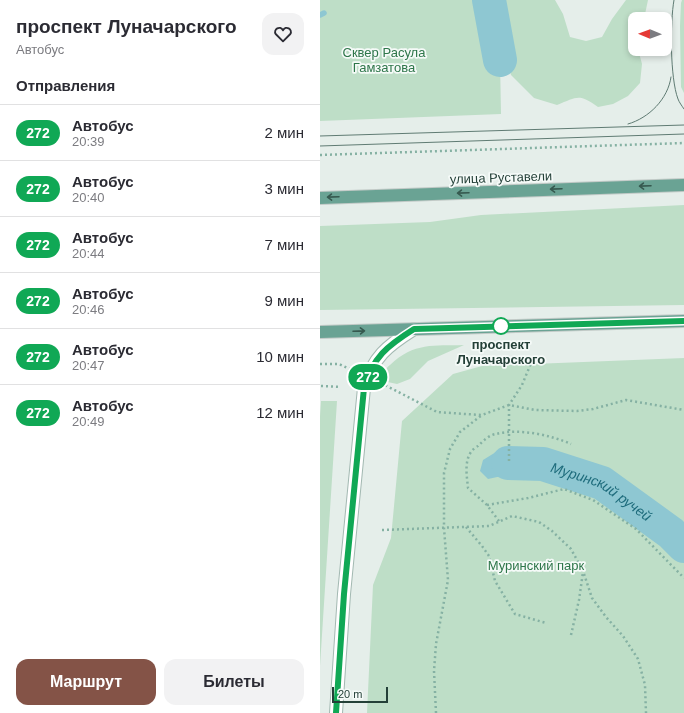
<!DOCTYPE html>
<html lang="ru">
<meta charset="utf-8">
<style>
:root{--surface:#fff;--page:#f2f2f3;--text:#2b2b33;--muted:#7c7c81;--line:#e1e1e2;--accent:#845347}
body{margin:0;font-family:Arial,sans-serif;background:var(--page);color:var(--text);height:100vh;display:flex;flex-direction:column;font-size:15px;white-space:nowrap}
*{box-sizing:border-box;margin:0}
p{font-size:13px;color:var(--muted)}
.icon{flex:none;width:22px;height:22px;fill:none;stroke:currentColor;stroke-width:2;stroke-linecap:round;stroke-linejoin:round}
.map{position:relative;flex:1;overflow:hidden}
.side{display:flex;flex-direction:column;background:var(--surface);width:320px}
.side>*{flex:none}
.badge{padding:0 8px;border-radius:13px;font-size:14px;line-height:26px}
.needle{width:26px;rotate:271deg}
.tools{position:absolute;left:308px;top:12px;display:grid;gap:8px}
.tools a{display:grid;place-items:center;width:44px;height:44px;border-radius:8px;background:var(--surface);box-shadow:0 2px 6px #0003;font-size:20px}
.scale{position:absolute;left:12px;bottom:10px;width:56px;box-sizing:border-box;padding-left:4px;border:2px solid #244038;border-top:0;font-size:11px;line-height:14px;white-space:nowrap;color:#244038;-webkit-text-stroke:3px #f5faf8;paint-order:stroke}
.map>.badge{position:absolute;translate:-50% -50%;box-shadow:0 0 0 2px #fff}
h2{padding:0 16px;font-size:15px;line-height:36px}
.round{display:grid;place-items:center;flex:none;width:42px;height:42px;border-radius:12px;background:var(--page)}
.summary{display:flex;align-items:center;justify-content:space-between;height:68px;padding:0 16px}
h1{font-size:19px;font-weight:700;line-height:30px}
.button{display:flex;gap:8px;margin-top:auto;padding:8px 16px}
.button a{flex:1;height:46px;border-radius:12px;background:var(--accent);color:#fff;font-size:16px;font-weight:700;line-height:46px;text-align:center}
.button a+a{background:var(--page);color:var(--text)}
ul{padding:0;list-style:none}
li{display:flex;align-items:center;gap:12px;height:56px;padding:0 16px;border-top:1px solid var(--line)}
li div{flex:1}
li b{display:block;font-size:15px}
li em{font-style:normal}
li .badge{min-width:44px;font-weight:700;text-align:center}
main{display:flex;flex:1;min-height:0}
.map>svg:first-child{display:block}
.green{fill:#bedec7}
.water{fill:#8ec7d2}
.lines{fill:none;stroke-linecap:round;stroke-linejoin:round}
.stream{stroke:#8ec7d2;stroke-width:5.5}
.river{stroke:#8ec7d2;stroke-width:34}
.secondary-casing{stroke:#a3b9b2;stroke-width:14}
.primary-casing{stroke:#c2cac7;stroke-width:14}
.path{stroke:#85b1a3;stroke-width:2.5;stroke-dasharray:2 3;stroke-linecap:butt}
.secondary{stroke:#fff;stroke-width:12}
.primary{stroke:#6aa394;stroke-width:12}
.tram{stroke:#5f7b73;stroke-width:1}
.oneway{stroke:#36594f}
.line-casing{stroke:#fff;stroke-width:9}
.line{stroke:#10a855;stroke-width:6}
.stop-dot{fill:#fff;stroke:#10a855;stroke-width:2}
.labels{text-anchor:middle;stroke-width:3.5;stroke-linejoin:round;paint-order:stroke}
.park-label{font-size:13px;fill:#2e764a;stroke:#f5faf8}
.street-label{font-size:13px;fill:#244038;stroke:#f5faf8}
.stop-label{font-size:13px;font-weight:bold;fill:#244038;stroke:#f5faf8}
.water-label{font-size:14px;font-style:italic;fill:#1e6c7c;stroke:#f5faf8}
</style>
<main>
<section class="side">
<div class="summary"><div><h1>проспект Луначарского</h1><p>Автобус</p></div><a class="round"><svg class="icon" aria-label="heart" viewBox="0 0 24 24"><path d="M12 20l-8-8c-3-5 5-10 8-4 3-6 11-1 8 4z"/></svg></a></div>
<h2>Отправления</h2>
<ul>
<li><span class="badge" style="background:#10a855;color:#fff">272</span><div><b>Автобус</b><p>20:39</p></div><em>2 мин</em></li>
<li><span class="badge" style="background:#10a855;color:#fff">272</span><div><b>Автобус</b><p>20:40</p></div><em>3 мин</em></li>
<li><span class="badge" style="background:#10a855;color:#fff">272</span><div><b>Автобус</b><p>20:44</p></div><em>7 мин</em></li>
<li><span class="badge" style="background:#10a855;color:#fff">272</span><div><b>Автобус</b><p>20:46</p></div><em>9 мин</em></li>
<li><span class="badge" style="background:#10a855;color:#fff">272</span><div><b>Автобус</b><p>20:47</p></div><em>10 мин</em></li>
<li><span class="badge" style="background:#10a855;color:#fff">272</span><div><b>Автобус</b><p>20:49</p></div><em>12 мин</em></li>
</ul>
<div class="button"><a>Маршрут</a><a>Билеты</a></div>
</section>
<div class="map">
<svg width="364" height="713" viewBox="0 0 364 713">
<rect width="100%" height="100%" fill="#e5eeea"/>
<path class="green" d="M 0,0 L 169,0 L 180,60 L 181,114 L 0,121 Z
M 175,0 L 235,0 L 243,14 L 250,37 L 266,41 L 282,37 L 292,19 L 306,0 L 328,0 L 324,19 L 315,19 L 315,49 L 318,49 L 322,64 L 320,83 L 308,96 L 293,104 L 278,107 C 259,93 257,97 237,105 L 214,98 L 191,75 L 184,52 Z
M 362,0 L 364,0 L 364,93 L 361,87 L 360,26 L 361,3 Z
M 364,205 L 364,305 L 0,310 L 0,226 L 110,222 L 161,215 Z
M 144,345 L 108,361 L 90,379 L 77,384 L 63,381 C 62,375 65,369 70,365 C 94,342 114,346 144,345 Z
M 364,358 L 364,713 L 47,713 L 53,585 L 71,538 L 82,421 L 133,374 L 162,366 Z
M 1,401 L 17,401 L 0,666 L 0,416 Z"/>
<path class="water" d="M 176,452 C 196,452 206,452 223,464 L 196,473 L 168,479 L 160,471 L 163,460 Z"/>
<g class="lines">
<path class="stream" d="M 0,15 L 4,13"/>
<g class="river">
<path d="M 169,0 L 180,60"/>
<path id="s1" d="M 188,463 L 223,464 L 282,483 L 351,533 L 364,546"/>
</g>
<defs>
<path id="secondary" d="M 16,713 L 24,594 L 44,388 C 53,357 67,346 94,329"/>
<path id="primary" d="M 0,198 L 364,185
M 0,332 L 364,321"/>
</defs>
<use href="#secondary" class="secondary-casing"/>
<use href="#primary" class="primary-casing"/>
<path class="path" d="M 0,155 L 364,143
M 0,364 L 19,364 L 34,371
M 61,383 L 117,412 L 145,414 L 162,415 L 189,405 L 215,410 L 257,411 L 273,409 L 306,400 L 364,410
M 1,386 L 21,387
M 189,461 L 189,405 L 202,385 L 214,356
M 167,505 L 208,498 L 244,489 L 273,500 L 316,529 L 364,578
M 179,521 L 167,505 L 148,488 C 147,477 144,462 151,452 C 152,450 156,447 158,446 C 163,441 169,435 176,434 C 198,428 231,435 251,444
M 146,527 L 162,546 L 169,556 L 175,581 L 195,614 L 226,623
M 62,530 L 169,526 L 192,516 L 219,522 L 232,531 L 251,549 L 263,571 L 272,598 L 286,617 L 303,636 L 318,659 L 325,685 L 326,713
M 251,635 L 259,600 L 263,572
M 116,713 L 114,671 L 116,644 L 128,580 L 124,528 L 124,473 L 130,449 L 140,432 L 162,415"/>
<use href="#secondary" class="secondary"/>
<use href="#primary" class="primary"/>
<path class="tram" d="M 354,0 C 350,22 350,78 358,99 C 359,102 362,106 364,109
M 308,124 C 329,118 348,99 351,77
M 0,136 L 364,125
M 0,146 L 364,134"/>
</g>
<defs><path id="oneway-shaft" d="M-6 0H5M1.5-3L5.5 0L1.5 3" fill="none" stroke-width="1.6" stroke-linecap="round" stroke-linejoin="round"/></defs>
<g class="oneway">
<use href="#oneway-shaft" transform="translate(325 186) rotate(178)"/>
<use href="#oneway-shaft" transform="translate(236 189) rotate(178)"/>
<use href="#oneway-shaft" transform="translate(143 193) rotate(178)"/>
<use href="#oneway-shaft" transform="translate(13 197) rotate(178)"/>
<use href="#oneway-shaft" transform="translate(39 331) rotate(-2)"/>
</g>
<g class="lines">
<defs>
<path id="line" d="M 16,713 L 24,594 L 44,388 C 53,357 67,346 94,329 L 364,321"/>
</defs>
<use href="#line" class="line-casing"/>
<use href="#line" class="line"/>
</g>
<circle class="stop-dot" cx="181" cy="326" r="8"/>
<g class="labels">
<g class="park-label">
<text x="64" y="57">Сквер Расула<tspan x="64" dy="15">Гамзатова</tspan></text>
<text x="216" y="570">Муринский парк</text>
</g>
<g class="street-label">
<text transform="translate(181 177) rotate(-2)" y="5">улица Руставели</text>
</g>
<g class="stop-label">
<text x="181" y="349">проспект<tspan x="181" dy="15">Луначарского</tspan></text>
</g>
<g class="water-label">
<text dy="5" stroke="none"><textPath href="#s1" startOffset="100">Муринский ручей</textPath></text>
</g>
</g>
</svg>
<div class="tools">
<a><svg class="needle" viewBox="-14 -14 28 28"><path d="M0-13l5 13h-10z" fill="#e53935"/><path d="M0 13l5-13h-10z" fill="#7c7c81"/></svg></a>
</div>
<div class="scale">20 m</div>
<b class="badge" style="left:48px;top:377px;background:#10a855;color:#fff">272</b>
</div>
</main>
